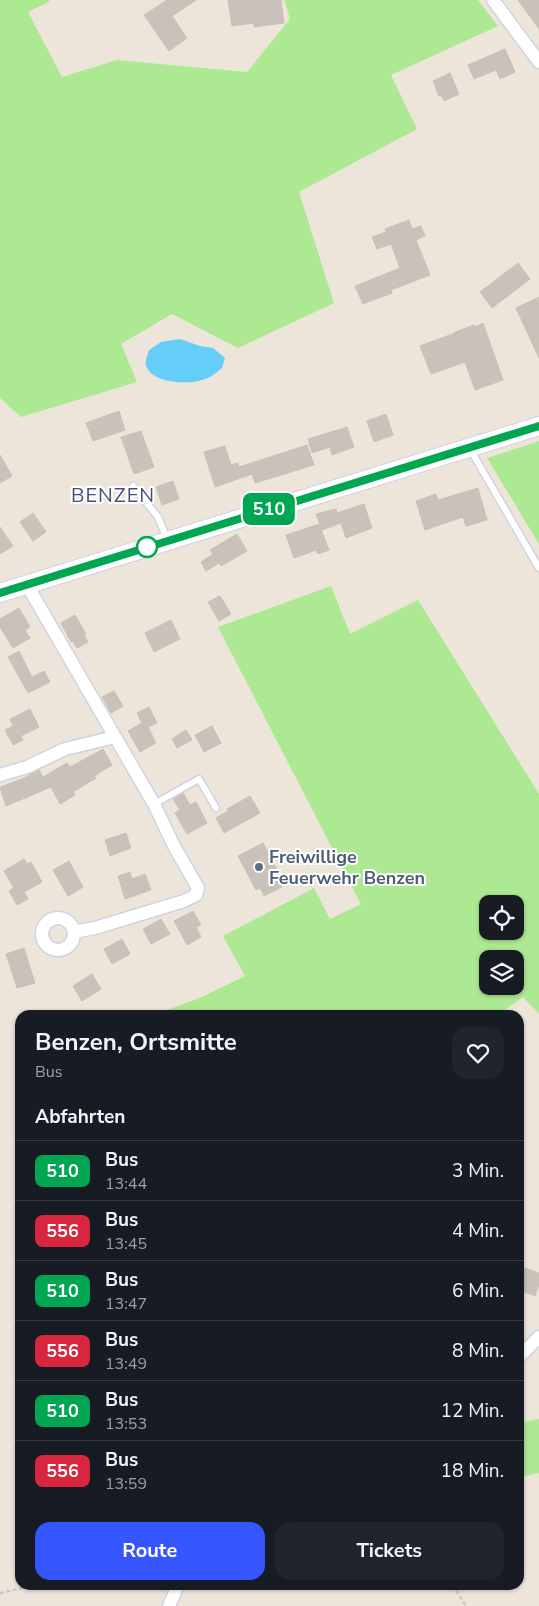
<!DOCTYPE html>
<html lang="de">
<style>
:root{--surface:#171b24;--page:#20242c;--text:#f1f3f6;--muted:#9ea1a6;--line:#363941;--accent:#3556ff}
body{margin:0;font-family:"Nunito Sans",sans-serif;background:var(--page);color:var(--text);height:100vh;display:flex;flex-direction:column;font-size:19px;white-space:nowrap}
*{box-sizing:border-box;margin:0}
p{font-size:16px;color:var(--muted)}
.icon{flex:none;width:28px;height:28px;fill:none;stroke:currentColor;stroke-width:2;stroke-linecap:round;stroke-linejoin:round}
.map{position:relative;flex:1;overflow:hidden}
.side{position:absolute;left:15px;top:1010px;width:509px;height:580px;display:flex;flex-direction:column;background:var(--surface);border-radius:15px;box-shadow:0 1px 4px #0004}
.side>*{flex:none}
.badge{padding:0 10px;border-radius:8px;font-size:18px;line-height:32px}
.fabs{position:absolute;left:479px;top:895px;display:grid;gap:10px}
.fabs a{display:grid;place-items:center;width:45px;height:45px;border-radius:10px;background:var(--surface);box-shadow:0 1px 4px #0004;font-size:25px}
.map>.badge{position:absolute;translate:-50% -50%;box-shadow:0 0 0 2px #fff}
h2{padding:0 20px;font-size:19px;line-height:45px}
.round{display:grid;place-items:center;flex:none;width:52px;height:52px;border-radius:15px;background:var(--page)}
.head{display:flex;align-items:center;justify-content:space-between;height:85px;padding:0 20px}
h1{font-size:24px;font-weight:700;line-height:38px}
.primary-button{display:flex;gap:10px;margin-top:auto;padding:10px 20px}
.primary-button a{flex:1;height:58px;border-radius:15px;background:var(--accent);color:#fff;font-size:20px;font-weight:700;line-height:58px;text-align:center}
.primary-button a+a{background:var(--page);color:var(--text)}
ul{padding:0;list-style:none}
li{display:flex;align-items:center;gap:15px;height:60px;padding:0 20px;border-top:1px solid var(--line)}
li div{flex:1}
li b{display:block;font-size:19px}
li em{font-style:normal}
li .badge{min-width:55px;font-weight:700;text-align:center}
.map>svg:first-child{display:block}
.green{fill:#ade992;fill-rule:evenodd}
.water{fill:#64cdf8}
.building{fill:#c8c2ba;stroke:#c9c2b4}
.lines{fill:none;stroke-linecap:round;stroke-linejoin:round}
.lane-casing{stroke:#cfd3e4;stroke-width:9}
.street-casing{stroke:#cfd3e4;stroke-width:15}
.secondary-casing{stroke:#cfd3e4;stroke-width:20}
.path{stroke:#c8c8c8;stroke-width:2.5;stroke-dasharray:4 2.5;stroke-linecap:butt}
.lane{stroke:#fff;stroke-width:6}
.street{stroke:#fff;stroke-width:12}
.secondary{stroke:#fff;stroke-width:18}
.line-casing{stroke:#fff;stroke-width:11}
.line{stroke:#00a651;stroke-width:8}
.stop-dot{fill:#fff;stroke:#00a651;stroke-width:2.5}
.service-dot{fill:#5c6f8a;stroke:#fff;stroke-width:2}
.labels{text-anchor:middle;stroke-width:4;stroke-linejoin:round;paint-order:stroke}
.service-label{font-size:18px;font-weight:bold;fill:#4e5e75;stroke:#fff;text-anchor:start}
.quarter-label{font-size:20px;letter-spacing:1px;fill:#464f7e;stroke:#fff}
</style>
<div class="map">
<svg width="539" height="1606" viewBox="0 0 539 1606">
<rect width="100%" height="100%" fill="#ede5da"/>
<path class="green" d="M 0,0 L 50,0 L 47,3 L 28,12 L 62,77 L 117,60 L 247,72 L 290,19 L 284,0 L 478,0 L 498,26 L 391,75 L 417,129 L 299,192 L 334,303 L 238,348 L 172,314 L 121,344 L 137,382 L 21,417 L 0,398 Z
M 539,441 L 539,544 L 487,458 Z
M 331,586 L 350,634 L 418,600 L 539,794 L 539,1014 L 523,997 L 497,1015 L 154,1015 L 202,997 L 245,976 L 223,936 L 314,888 L 330,919 L 361,904 L 218,627 ZM 488,904 L 515,904 L 515,931 L 488,931 ZM 488,959 L 515,959 L 515,986 L 488,986 Z
M 539,1419 L 539,1473 L 519,1477 L 519,1423 Z"/>
<path class="water" d="M 180,339 L 200,346 L 213,348 L 225,358 L 222,368 C 216,373 210,378 202,380 C 188,385 150,383 146,365 C 145,360 148,354 149,350 L 161,342 Z"/>
<path class="building" d="M 167,0 L 196,0 L 172,16 L 187,38 L 169,51 L 144,15 Z
M 228,0 L 281,0 L 284,23 L 254,27 L 254,23 L 232,26 Z
M 518,0 L 539,0 L 539,29 Z
M 505,49 L 515,72 L 500,79 L 496,70 L 474,79 L 468,65 Z
M 450,73 L 459,94 L 444,101 L 441,95 L 439,96 L 433,81 Z
M 409,220 L 412,229 L 421,226 L 425,236 L 416,240 L 430,275 L 391,290 L 392,293 L 363,304 L 355,286 L 400,268 L 391,244 L 377,249 L 372,237 L 386,232 L 385,229 Z
M 518,263 L 530,279 L 492,308 L 480,292 Z
M 539,297 L 539,358 L 516,308 Z
M 483,323 L 503,380 L 475,390 L 465,362 L 431,374 L 420,346 L 455,333 L 455,332 L 474,325 L 475,327 Z
M 119,411 L 125,430 L 93,441 L 86,423 Z
M 386,414 L 393,435 L 374,442 L 367,421 Z
M 347,427 L 354,447 L 332,455 L 330,447 L 312,453 L 308,439 Z
M 141,431 L 154,467 L 134,474 L 121,437 Z
M 307,445 L 314,465 L 255,483 L 252,474 L 215,487 L 204,452 L 225,446 L 231,465 L 238,463 L 239,467 Z
M 0,455 L 12,476 L 0,483 Z
M 173,481 L 179,499 L 162,505 L 156,487 Z
M 478,488 L 487,520 L 466,526 L 463,517 L 425,530 L 416,501 L 436,494 L 438,500 Z
M 364,504 L 372,528 L 346,538 L 341,523 L 322,530 L 316,514 L 336,509 L 337,513 Z
M 33,513 L 46,532 L 33,541 L 20,522 Z
M 319,524 L 329,550 L 318,554 L 316,550 L 294,558 L 286,535 Z
M 0,527 L 13,546 L 0,554 Z
M 237,534 L 247,551 L 221,566 L 219,563 L 206,571 L 201,562 L 213,554 L 210,550 Z
M 220,596 L 231,614 L 219,621 L 208,602 Z
M 19,608 L 30,627 L 25,630 L 30,638 L 13,648 L 0,627 L 0,619 Z
M 75,615 L 86,634 L 84,635 L 88,642 L 77,648 L 73,641 L 71,642 L 61,623 Z
M 171,620 L 180,639 L 154,652 L 145,633 Z
M 19,651 L 32,677 L 44,671 L 50,682 L 28,693 L 8,657 Z
M 114,691 L 123,706 L 111,713 L 102,697 Z
M 149,707 L 157,723 L 148,727 L 156,743 L 140,752 L 128,731 L 142,723 L 137,713 Z
M 30,709 L 39,727 L 21,736 L 23,740 L 13,745 L 5,730 L 13,726 L 10,719 Z
M 212,726 L 221,743 L 204,752 L 195,735 Z
M 186,730 L 192,740 L 177,748 L 172,739 Z
M 103,749 L 112,765 L 94,776 L 96,778 L 73,792 L 75,795 L 60,804 L 51,787 L 6,806 L 0,787 L 22,779 L 39,770 L 43,777 L 67,763 L 70,767 Z
M 183,793 L 190,805 L 196,802 L 207,823 L 187,834 L 175,813 L 180,810 L 173,799 Z
M 250,796 L 260,813 L 224,833 L 216,818 L 228,811 L 227,809 Z
M 126,833 L 131,848 L 110,856 L 105,840 Z
M 263,843 L 280,876 L 277,878 L 282,887 L 264,896 L 260,888 L 256,890 L 238,856 Z
M 24,859 L 27,864 L 31,862 L 42,882 L 24,892 L 28,899 L 17,905 L 9,891 L 14,888 L 4,871 Z
M 69,861 L 83,887 L 68,896 L 53,870 Z
M 130,872 L 132,879 L 145,874 L 151,890 L 125,899 L 118,876 Z
M 193,911 L 201,925 L 196,927 L 201,937 L 187,945 L 174,921 Z
M 161,919 L 170,934 L 151,944 L 143,929 Z
M 122,939 L 130,954 L 112,964 L 104,949 Z
M 24,948 L 35,983 L 17,988 L 6,954 Z
M 92,974 L 101,989 L 82,1001 L 73,986 Z
M 519,1266 L 539,1273 L 539,1285 L 535,1296 L 519,1290 Z"/>
<g class="lines">
<defs>
<path id="lane" d="M 470,449 L 539,568
M 133,486 L 158,517 L 167,539
M 154,804 L 199,779 L 216,808"/>
<path id="street" d="M 493,0 L 539,62
M 27,585 L 154,804 L 174,846 L 198,888 L 196,895 L 184,901 L 95,928 L 74,932
M 0,775 L 27,767 L 65,749 L 115,737
M42 934a16 16 0 1 1 32 0a16 16 0 1 1-32 0Z
M 519,1357 L 539,1337
M 169,1606 L 178,1585"/>
<path id="secondary" d="M 0,593 L 539,426"/>
</defs>
<use href="#lane" class="lane-casing"/>
<use href="#street" class="street-casing"/>
<use href="#secondary" class="secondary-casing"/>
<path class="path" d="M 453,1585 L 466,1606
M 0,1593 L 35,1585"/>
<use href="#lane" class="lane"/>
<use href="#street" class="street"/>
<use href="#secondary" class="secondary"/>
</g>
<g class="lines">
<defs>
<path id="line" d="M 0,593 L 539,426"/>
</defs>
<use href="#line" class="line-casing"/>
<use href="#line" class="line"/>
</g>
<circle class="stop-dot" cx="147" cy="547" r="10"/>
<circle class="service-dot" cx="259" cy="867" r="5"/>
<g class="labels">
<g class="service-label">
<text x="269" y="863">Freiwillige<tspan x="269" dy="21">Feuerwehr Benzen</tspan></text>
</g>
<g class="quarter-label">
<text x="113" y="502">BENZEN</text>
</g>
</g>
</svg>
<div class="fabs">
<a><svg class="icon" aria-label="locate" viewBox="0 0 24 24"><circle cx="12" cy="12" r="6"/><path d="M12 2v4M12 18v4M2 12h4M18 12h4"/></svg></a>
<a><svg class="icon" aria-label="layers" viewBox="0 0 24 24"><path d="M12 4l9 5-9 5-9-5zM3 14l9 5 9-5"/></svg></a>
</div>
<b class="badge" style="left:269px;top:509px;background:#00a651;color:#fff">510</b>
<section class="side">
<div class="head"><div><h1>Benzen, Ortsmitte</h1><p>Bus</p></div><a class="round"><svg class="icon" aria-label="heart" viewBox="0 0 24 24"><path d="M12 20l-8-8c-3-5 5-10 8-4 3-6 11-1 8 4z"/></svg></a></div>
<h2>Abfahrten</h2>
<ul>
<li><span class="badge" style="background:#00a651;color:#fff">510</span><div><b>Bus</b><p>13:44</p></div><em>3 Min.</em></li>
<li><span class="badge" style="background:#d7263d;color:#fff">556</span><div><b>Bus</b><p>13:45</p></div><em>4 Min.</em></li>
<li><span class="badge" style="background:#00a651;color:#fff">510</span><div><b>Bus</b><p>13:47</p></div><em>6 Min.</em></li>
<li><span class="badge" style="background:#d7263d;color:#fff">556</span><div><b>Bus</b><p>13:49</p></div><em>8 Min.</em></li>
<li><span class="badge" style="background:#00a651;color:#fff">510</span><div><b>Bus</b><p>13:53</p></div><em>12 Min.</em></li>
<li><span class="badge" style="background:#d7263d;color:#fff">556</span><div><b>Bus</b><p>13:59</p></div><em>18 Min.</em></li>
</ul>
<div class="primary-button"><a>Route</a><a>Tickets</a></div>
</section>
</div>
